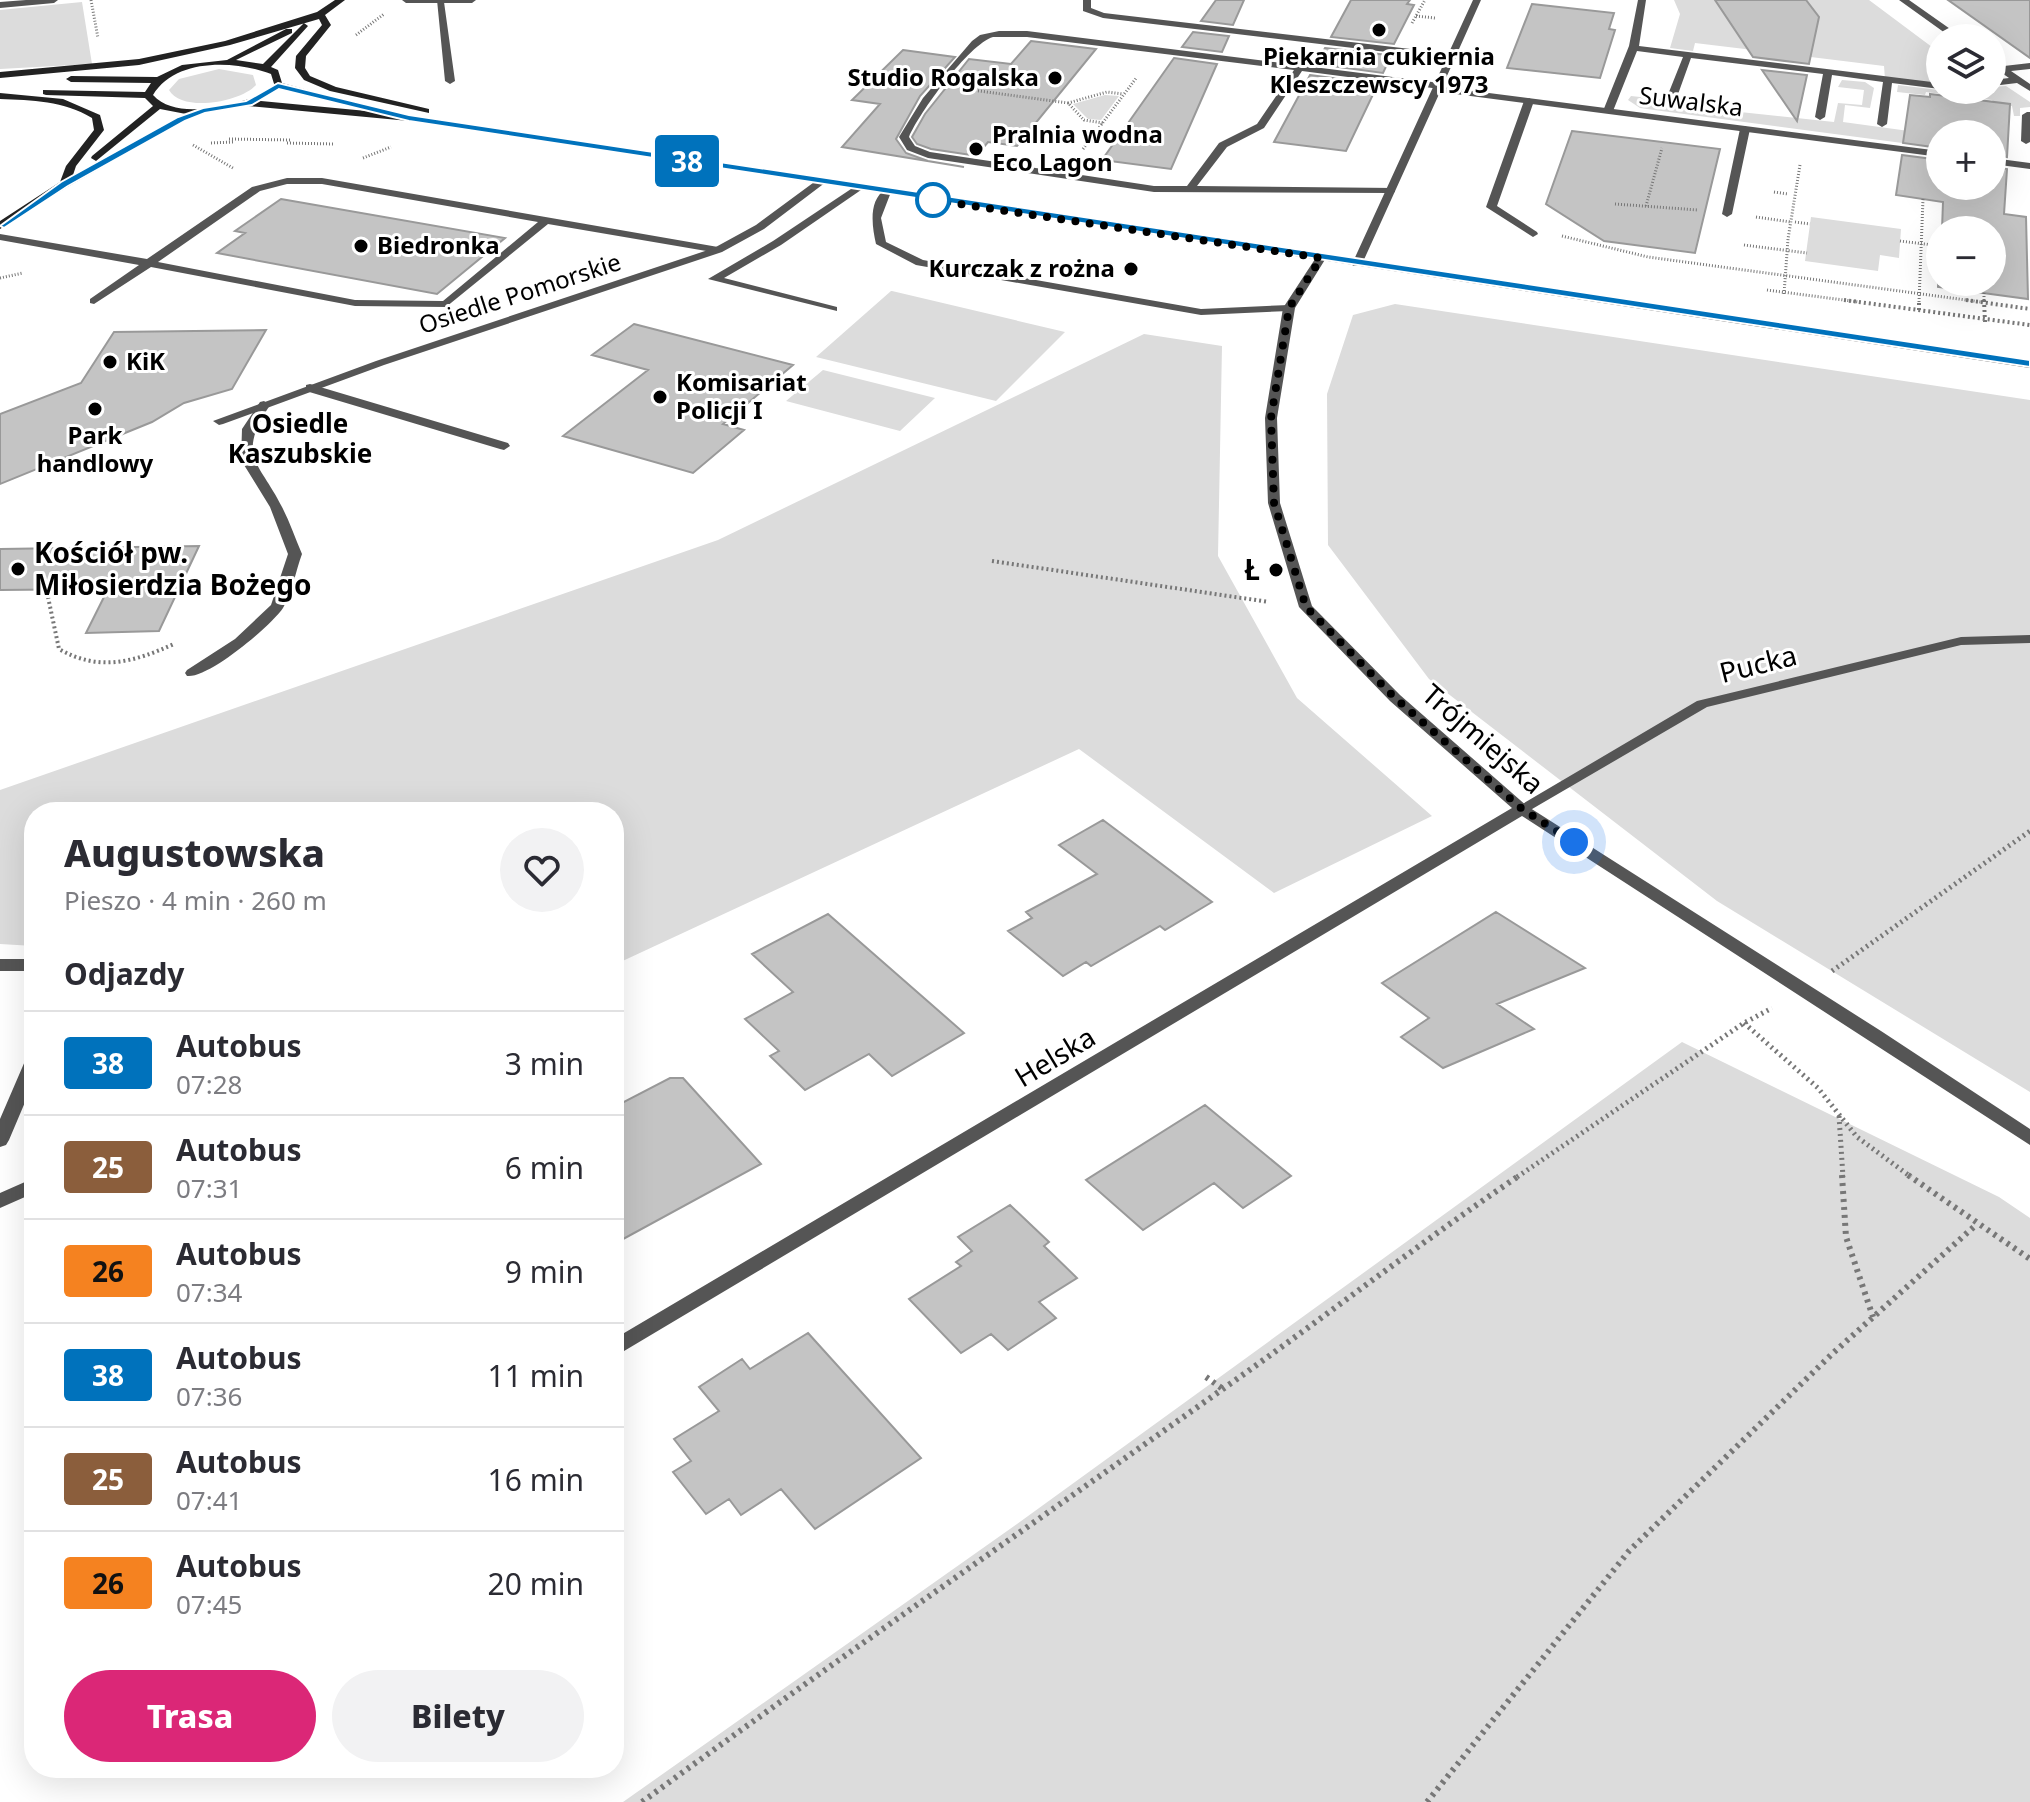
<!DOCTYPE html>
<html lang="pl">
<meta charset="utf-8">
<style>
:root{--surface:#fff;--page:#f2f2f3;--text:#2b2b33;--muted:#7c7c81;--line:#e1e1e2;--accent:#db2777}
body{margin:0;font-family:"Noto Sans",sans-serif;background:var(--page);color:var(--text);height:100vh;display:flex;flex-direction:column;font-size:30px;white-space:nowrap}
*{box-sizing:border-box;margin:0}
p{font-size:26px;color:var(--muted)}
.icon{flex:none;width:44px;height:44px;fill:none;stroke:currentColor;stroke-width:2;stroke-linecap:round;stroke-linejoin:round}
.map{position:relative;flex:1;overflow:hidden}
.panel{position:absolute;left:24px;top:802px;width:600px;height:976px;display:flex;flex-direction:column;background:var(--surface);border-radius:32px;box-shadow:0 8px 32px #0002}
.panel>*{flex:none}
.badge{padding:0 16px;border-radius:6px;font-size:28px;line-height:52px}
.controls{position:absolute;left:1926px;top:24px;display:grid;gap:16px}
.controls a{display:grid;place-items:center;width:80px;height:80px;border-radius:50%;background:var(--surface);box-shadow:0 8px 32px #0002;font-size:40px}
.you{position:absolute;width:40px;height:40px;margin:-20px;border:6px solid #fff;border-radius:50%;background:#1a73e8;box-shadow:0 0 0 12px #1a73e833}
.map>.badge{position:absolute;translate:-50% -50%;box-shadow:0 0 0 4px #fff}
h2{padding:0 40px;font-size:30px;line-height:72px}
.round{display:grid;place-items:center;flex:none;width:84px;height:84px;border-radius:42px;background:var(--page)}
.headline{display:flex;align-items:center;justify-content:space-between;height:136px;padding:0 40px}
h1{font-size:38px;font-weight:800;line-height:60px}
.action{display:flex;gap:16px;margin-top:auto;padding:16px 40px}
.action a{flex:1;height:92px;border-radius:48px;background:var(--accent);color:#fff;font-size:32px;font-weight:800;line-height:92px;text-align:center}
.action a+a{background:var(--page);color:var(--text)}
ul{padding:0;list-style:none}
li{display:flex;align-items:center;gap:24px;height:104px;padding:0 40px;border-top:2px solid var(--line)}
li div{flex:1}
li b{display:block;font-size:30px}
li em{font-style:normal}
li .badge{min-width:88px;font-weight:700;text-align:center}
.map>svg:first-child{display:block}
.green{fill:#dcdcdc}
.building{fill:#c4c4c4;stroke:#999;stroke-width:2}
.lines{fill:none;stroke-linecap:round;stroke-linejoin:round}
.path-far3{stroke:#777;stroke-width:3;stroke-dasharray:1 2;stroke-linecap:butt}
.path-far2{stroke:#777;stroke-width:4;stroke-dasharray:2 3;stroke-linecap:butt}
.path-far1{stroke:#777;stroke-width:5;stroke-dasharray:2 4;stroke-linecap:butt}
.path{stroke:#777;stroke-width:6;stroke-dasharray:3 5;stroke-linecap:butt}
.lane{fill:#555;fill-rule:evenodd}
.street{fill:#555;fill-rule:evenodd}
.secondary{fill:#222;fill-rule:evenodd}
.line{fill:#0072bc;stroke:#fff;stroke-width:2}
.walk{stroke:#000;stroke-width:8;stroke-dasharray:0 14.4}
.poi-dot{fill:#000;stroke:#fff;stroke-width:3}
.stop-dot{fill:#fff;stroke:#0072bc;stroke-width:4}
.labels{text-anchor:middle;stroke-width:6;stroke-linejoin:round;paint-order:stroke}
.far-poi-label{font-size:24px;font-weight:bold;fill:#000;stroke:#fff;text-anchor:start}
.far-street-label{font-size:24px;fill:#000;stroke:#fff}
.far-neighbourhood-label{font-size:26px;font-weight:bold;fill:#000;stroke:#fff}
.poi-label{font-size:28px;font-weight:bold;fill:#000;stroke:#fff;text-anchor:start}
.street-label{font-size:28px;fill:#000;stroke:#fff}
</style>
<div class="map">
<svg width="2030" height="1802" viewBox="0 0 2030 1802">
<rect width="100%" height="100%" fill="#fff"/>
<path class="green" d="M 1674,0 L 1869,0 L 1940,53 L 1940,71 L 1937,72 L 1940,75 L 1940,84 L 1885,79 L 1884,66 L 1695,43 L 1693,51 L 1670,48 L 1680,14 Z
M 82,2 L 92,64 L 0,69 L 0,10 Z
M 219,69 L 253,75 L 256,85 C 241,102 182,113 169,90 L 179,79 Z
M 1842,80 L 1865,82 L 1874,88 L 1870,108 L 1845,105 L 1843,122 L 1909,131 L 1940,148 L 1654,110 L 1640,108 L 1628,100 L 1631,96 L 1694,103 L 1693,107 L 1834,122 L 1838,103 L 1862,105 L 1864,90 L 1838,87 Z
M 1898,85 L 1946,91 L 1992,90 L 1992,87 L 2006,86 L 2030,102 L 2030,107 L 2020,108 L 2020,116 L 2014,116 L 2012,106 L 1995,104 L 1992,100 L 1926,92 L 1925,95 L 1897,92 Z
M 1105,95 L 1119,96 L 1101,120 L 1088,119 L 1073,104 Z
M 1811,217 L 1901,229 L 1899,258 L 1880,255 L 1878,271 L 1805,261 Z
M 891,291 L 892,291 L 1065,332 L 996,401 L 816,357 Z
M 1395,304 L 2030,400 L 2030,1092 L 1717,901 L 1429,679 L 1328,545 L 1327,394 L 1353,315 Z
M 1144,334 L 1222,346 L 1218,556 L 1297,698 L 1432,816 L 1274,893 L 1079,749 L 614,965 L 614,812 L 34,812 L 34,946 L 0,944 L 0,790 L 718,540 Z
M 823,370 L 935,398 L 900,431 L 786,401 Z
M 1682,1042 L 1999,1197 L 2030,1218 L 2030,1802 L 623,1802 L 1017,1524 Z"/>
<path class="building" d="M 1216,0 L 1244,0 L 1233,25 L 1201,21 Z
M 1351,0 L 1410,0 L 1407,4 L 1414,5 L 1394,44 L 1331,37 Z
M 1715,0 L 1806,0 L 1819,17 L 1809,64 L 1753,57 Z
M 1948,0 L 2030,0 L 2030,58 Z
M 1532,4 L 1614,13 L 1609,29 L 1615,30 L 1600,78 L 1507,68 Z
M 1193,32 L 1229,36 L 1222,52 L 1182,47 Z
M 1031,41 L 1096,49 L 1017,146 L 988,142 L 978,154 L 971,155 L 931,149 L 917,144 L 912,137 L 925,114 L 969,59 L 1011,64 Z
M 1325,48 L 1388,55 L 1391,56 L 1383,73 L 1316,64 Z
M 903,50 L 955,57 L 920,96 L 896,139 L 906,153 L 928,161 L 964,167 L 842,147 L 880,104 L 852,100 Z
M 1174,58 L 1217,64 L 1171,169 L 1102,160 Z
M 1762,70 L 1807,75 L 1797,121 Z
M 1310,75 L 1378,84 L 1346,151 L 1274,142 Z
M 1930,94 L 2010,104 L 2007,157 L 1992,155 L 1992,134 L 1940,134 L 1940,148 L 1903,143 L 1910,95 L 1930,97 Z
M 1572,131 L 1720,149 L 1695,253 L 1604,241 L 1546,204 Z
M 1902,155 L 1940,160 L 1940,186 L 1992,186 L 1992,167 L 2007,169 L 2004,214 L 2026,217 L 2028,299 L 1938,287 L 1940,255 L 1940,282 L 1992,282 L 1992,230 L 1942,230 L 1943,202 L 1896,195 Z
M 281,199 L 505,238 L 437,294 L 217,253 L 245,233 L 235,231 Z
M 634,324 L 793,365 L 723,424 L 744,430 L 693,473 L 563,436 L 648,370 L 592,355 Z
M 266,330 L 232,389 L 184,403 L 152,422 L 0,484 L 0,414 L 81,383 L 114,332 Z
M 199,546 L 159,631 L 86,633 L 108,589 L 0,590 L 0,549 Z
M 1103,820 L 1212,902 L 1165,930 L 1160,926 L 1091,966 L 1086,962 L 1063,976 L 1008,931 L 1032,918 L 1026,912 L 1097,874 L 1059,845 Z
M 1496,912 L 1585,968 L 1497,1004 L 1534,1029 L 1443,1068 L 1401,1037 L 1429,1018 L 1382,983 Z
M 828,914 L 964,1033 L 892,1076 L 869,1054 L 805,1090 L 770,1056 L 779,1051 L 745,1019 L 793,992 L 752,954 Z
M 670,1078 L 683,1078 L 761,1164 L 614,1244 L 614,1107 Z
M 1205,1105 L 1291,1176 L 1243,1208 L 1214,1183 L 1143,1230 L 1086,1180 Z
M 1010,1205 L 1049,1242 L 1044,1246 L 1077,1278 L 1039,1302 L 1056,1318 L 1008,1350 L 991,1334 L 961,1353 L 909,1299 L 961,1266 L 956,1262 L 972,1251 L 958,1237 Z
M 808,1333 L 921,1458 L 815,1529 L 781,1489 L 741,1515 L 729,1499 L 706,1514 L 673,1472 L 691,1461 L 674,1439 L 719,1411 L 699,1387 L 742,1359 L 750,1369 Z"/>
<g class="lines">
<path class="path-far3" d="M 91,0 L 98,38
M 1416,16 L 1435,18
M 1412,23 L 1425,0
M 356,35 L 384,14
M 972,90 L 1068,103 L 1084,120 L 1103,123
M 1068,103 L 1107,92 L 1123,94
M 229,139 L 291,140
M 211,143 L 233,142
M 287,143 L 333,144
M 193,145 L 233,168
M 1083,149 L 1137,77
M 363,158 L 391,147
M 1774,192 L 1788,194
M 1615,204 L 1698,210
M 1646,206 L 1662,148
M 1756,217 L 1791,222
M 1795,222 L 1810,224
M 1562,236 L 1648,257 L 1981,302
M 1900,241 L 1940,246
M 1744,245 L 1807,253
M 0,278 L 23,273
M 1767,290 L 1859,302
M 1984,293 L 1984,302
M 1784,294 L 1788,239 L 1800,165
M 1919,302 L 1923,199"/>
<path class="path-far2" d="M 1844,300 L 2030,325
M 1966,300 L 2030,309
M 1984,300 L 1985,322
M 1919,310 L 1919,300
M 992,561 L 1269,602
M 48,597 L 59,649 C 99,672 134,662 174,644"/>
<path class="path-far1" d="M 1832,971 L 2030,831
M 1744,1023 L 1818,1088 L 1857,1137 L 1911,1177
M 1839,1116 L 1843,1177
M 1517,1177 L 1744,1023 L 1772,1008"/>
<path class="path" d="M 1842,1175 L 1846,1237 L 1873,1317
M 1908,1175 L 2030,1259
M 1206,1377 L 1223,1389
M 642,1802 C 833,1662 1027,1528 1220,1391 C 1321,1320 1418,1244 1520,1175
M 1427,1802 L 1629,1551 L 1832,1354 L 1977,1224"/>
<path class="lane" d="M 26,0 L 58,0 L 54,3 L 0,8 L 0,2 Z
M 437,0 L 444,2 L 455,81 L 450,84 L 445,81 Z
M 1083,0 L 1091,0 L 1091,8 L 1104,13 L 1453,54 L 1458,57 L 1453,60 L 1103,18 L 1083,11 Z
M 1638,0 L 1646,0 L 1639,46 L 1940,83 L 1940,89 L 1892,83 L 1887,124 L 1882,127 L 1877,124 L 1883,82 L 1832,75 L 1825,117 L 1820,120 L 1815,117 L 1823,74 L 1691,58 L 1677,97 L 1672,100 L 1667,97 L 1683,57 L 1637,51 L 1613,111 L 1605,113 L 1603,111 L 1629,46 Z
M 1899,0 L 1909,0 L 1963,38 L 1952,38 Z
M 999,31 L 1027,31 L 1440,83 L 1445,86 L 1440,89 L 1302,71 L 1264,128 L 1227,147 L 1197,186 L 1395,188 L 1395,192 L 1391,193 L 1154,192 L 928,158 L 907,150 L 899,137 L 923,98 L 972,41 L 980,35 ZM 993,37 L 1027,37 L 1294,70 L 1257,124 L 1219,143 L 1187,186 L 1154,186 L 930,152 L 915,146 L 909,137 C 919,113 969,44 993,37 Z
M 1992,59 L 2004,66 L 2030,63 L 2030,69 L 2011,71 L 2030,84 L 2030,91 L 2017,83 L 1992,86 L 1992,80 L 2009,78 L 1992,66 Z
M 1529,98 L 1534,101 L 1497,206 L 1537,232 L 1538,234 L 1533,237 L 1486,207 L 1524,101 Z
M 2027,112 L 2030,112 L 2030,142 L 2026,144 L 2021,141 L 2022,115 Z
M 1745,126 L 1750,129 L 1732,214 L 1727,217 L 1722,214 L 1740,129 Z
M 287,178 L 322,178 L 718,247 L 723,250 L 718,253 L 548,224 L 446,307 L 355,306 L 151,267 L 94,304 L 90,303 L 90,299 L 139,265 L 0,240 L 0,234 L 147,259 L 252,187 ZM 287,184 L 322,184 L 538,222 L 443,301 L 355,300 L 158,262 L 260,191 Z
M 857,185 L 861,186 L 861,190 L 781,245 L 724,278 L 837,307 L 837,311 L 708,279 L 773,241 Z
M 886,189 L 891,192 L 881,218 L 886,242 L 923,260 L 1201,309 L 1289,305 L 1295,308 L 1289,311 L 1201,315 L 916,265 L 876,244 C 872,226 868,200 886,189 Z
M 310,384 L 508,443 L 510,446 L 504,450 L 500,449 L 306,391 L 306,385 Z
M 264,401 L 270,405 C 236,457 259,461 282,507 C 290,522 295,538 302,554 C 296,570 292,593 283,608 C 271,626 208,679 187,676 L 185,673 L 187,670 L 235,639 L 271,605 L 288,554 L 270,507 L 241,460 L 242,429 L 260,402 Z
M 2030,635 L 2030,643 L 1961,645 L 1707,707 L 1527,812 L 1522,814 L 1514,809 L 1697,701 L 1961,637 Z
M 0,959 L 34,959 L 34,971 L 0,971 Z
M 34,1055 L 34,1081 L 9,1140 L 6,1145 L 0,1147 L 0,1119 L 25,1061 L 28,1057 Z
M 34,1178 L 34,1193 L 0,1208 L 0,1193 Z"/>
<path class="street" d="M 402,0 L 476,0 L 472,3 L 406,3 Z
M 1473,0 L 1481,0 L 1442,87 L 1940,151 L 1940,157 L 1440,92 L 1362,264 L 1353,266 L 1352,264 Z
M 1992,158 L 2030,163 L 2030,169 L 1992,164 Z
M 817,180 L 826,182 L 764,229 L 722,252 L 384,365 L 223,424 L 219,425 L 213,421 L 376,361 L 714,248 L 756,225 Z
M 1321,255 L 1326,258 L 1295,308 L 1277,418 L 1280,503 L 1312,606 L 1400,695 L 1527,806 L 1881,1031 L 2030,1129 L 2030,1145 L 1522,816 L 614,1357 L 614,1339 L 1512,808 L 1390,701 L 1299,607 L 1268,503 L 1265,418 L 1283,308 L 1317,256 Z"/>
<path class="secondary" d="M 335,0 L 345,0 L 325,15 L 331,25 L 306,56 L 305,68 L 310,76 L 336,87 L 429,109 L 429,113 L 330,91 L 304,80 L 295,68 L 296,56 L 322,25 L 319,19 L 230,45 L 139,65 L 0,78 L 0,72 L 139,59 L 225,41 L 317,12 Z
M 304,23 L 308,26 L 271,67 L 278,70 L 282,83 L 345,100 L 345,104 L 275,87 L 271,74 C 235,60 175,58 153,95 C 177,121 228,105 257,97 L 261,101 L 409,115 L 2030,360 L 2030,368 L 409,121 L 248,106 L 206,113 L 184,121 L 69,186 L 0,229 L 0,221 L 60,182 L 66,166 L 94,130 L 92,118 C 64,101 32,100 0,99 L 0,93 L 63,99 L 100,115 L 104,130 L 76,166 L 73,175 L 186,114 L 160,109 L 96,161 L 91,158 L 92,156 L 153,106 L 145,98 L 46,95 L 43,94 L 43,90 L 145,92 L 151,83 L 71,82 L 66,79 L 71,76 L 157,77 L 182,65 L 227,60 L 286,29 L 292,29 L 292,33 L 236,60 L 263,64 Z"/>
</g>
<path class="line" d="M 278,83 L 409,115 L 2030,360 L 2030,367 L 409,121 L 279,89 L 252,105 L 205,113 L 185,121 L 68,186 L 4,228 L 0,226 L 61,182 L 178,117 L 203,108 L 246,101 Z"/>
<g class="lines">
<path class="walk" d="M 933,200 L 1321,258 L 1289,308 L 1271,418 L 1274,503 L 1306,607 L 1395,698 L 1522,809 L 1574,842"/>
</g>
<g class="poi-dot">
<circle cx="1379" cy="30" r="8"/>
<circle cx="1055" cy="78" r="8"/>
<circle cx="976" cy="149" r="8"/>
<circle cx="361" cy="246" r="8"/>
<circle cx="1131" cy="269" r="8"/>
<circle cx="110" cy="362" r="8"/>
<circle cx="660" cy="397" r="8"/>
<circle cx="95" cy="409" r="8"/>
<circle cx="18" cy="569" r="8"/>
<circle cx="1276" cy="570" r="8"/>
</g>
<circle class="stop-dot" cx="933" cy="200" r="16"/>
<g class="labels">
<g class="far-poi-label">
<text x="1379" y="65" text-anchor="middle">Piekarnia cukiernia<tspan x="1379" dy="28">Kleszczewscy 1973</tspan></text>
<text x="1039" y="86" text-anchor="end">Studio Rogalska</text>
<text x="992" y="143">Pralnia wodna<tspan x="992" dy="28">Eco Lagon</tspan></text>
<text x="377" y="254">Biedronka</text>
<text x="1115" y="277" text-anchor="end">Kurczak z rożna</text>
<text x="126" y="370">KiK</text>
<text x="676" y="391">Komisariat<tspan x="676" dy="28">Policji I</tspan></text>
<text x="95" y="444" text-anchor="middle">Park<tspan x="95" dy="28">handlowy</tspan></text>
</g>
<g class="far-street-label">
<text transform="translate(1691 102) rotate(7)" y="8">Suwalska</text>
<text transform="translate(520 294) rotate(-18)" y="8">Osiedle Pomorskie</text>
</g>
<g class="far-neighbourhood-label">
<text x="300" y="433">Osiedle<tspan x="300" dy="30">Kaszubskie</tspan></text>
</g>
<g class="poi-label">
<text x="34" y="563">Kościół pw.<tspan x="34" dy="32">Miłosierdzia Bożego</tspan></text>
<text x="1260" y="580" text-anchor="end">Ł</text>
</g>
<g class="street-label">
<text transform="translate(1758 664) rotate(-14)" y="10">Pucka</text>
<text transform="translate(1483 739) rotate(41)" y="10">Trójmiejska</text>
<text transform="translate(1055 1057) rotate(-31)" y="10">Helska</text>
</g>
</g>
</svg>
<div class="controls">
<a><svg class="icon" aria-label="layers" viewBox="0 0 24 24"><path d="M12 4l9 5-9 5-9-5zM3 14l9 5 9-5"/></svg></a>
<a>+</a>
<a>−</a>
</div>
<div class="you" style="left:1574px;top:842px"></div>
<b class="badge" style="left:687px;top:161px;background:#0072bc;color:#fff">38</b>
<section class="panel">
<div class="headline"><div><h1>Augustowska</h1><p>Pieszo · 4 min · 260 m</p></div><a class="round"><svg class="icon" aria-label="heart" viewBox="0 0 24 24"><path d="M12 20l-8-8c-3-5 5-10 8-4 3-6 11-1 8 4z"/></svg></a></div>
<h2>Odjazdy</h2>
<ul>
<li><span class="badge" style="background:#0072bc;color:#fff">38</span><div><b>Autobus</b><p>07:28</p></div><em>3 min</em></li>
<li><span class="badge" style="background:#8b5e3c;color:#fff">25</span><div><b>Autobus</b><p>07:31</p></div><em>6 min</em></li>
<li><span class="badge" style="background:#f58220;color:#111">26</span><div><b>Autobus</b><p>07:34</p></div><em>9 min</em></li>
<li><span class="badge" style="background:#0072bc;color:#fff">38</span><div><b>Autobus</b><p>07:36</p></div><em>11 min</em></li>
<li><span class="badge" style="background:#8b5e3c;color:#fff">25</span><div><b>Autobus</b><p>07:41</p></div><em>16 min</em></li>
<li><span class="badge" style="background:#f58220;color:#111">26</span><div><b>Autobus</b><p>07:45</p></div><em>20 min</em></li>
</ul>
<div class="action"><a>Trasa</a><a>Bilety</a></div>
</section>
</div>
